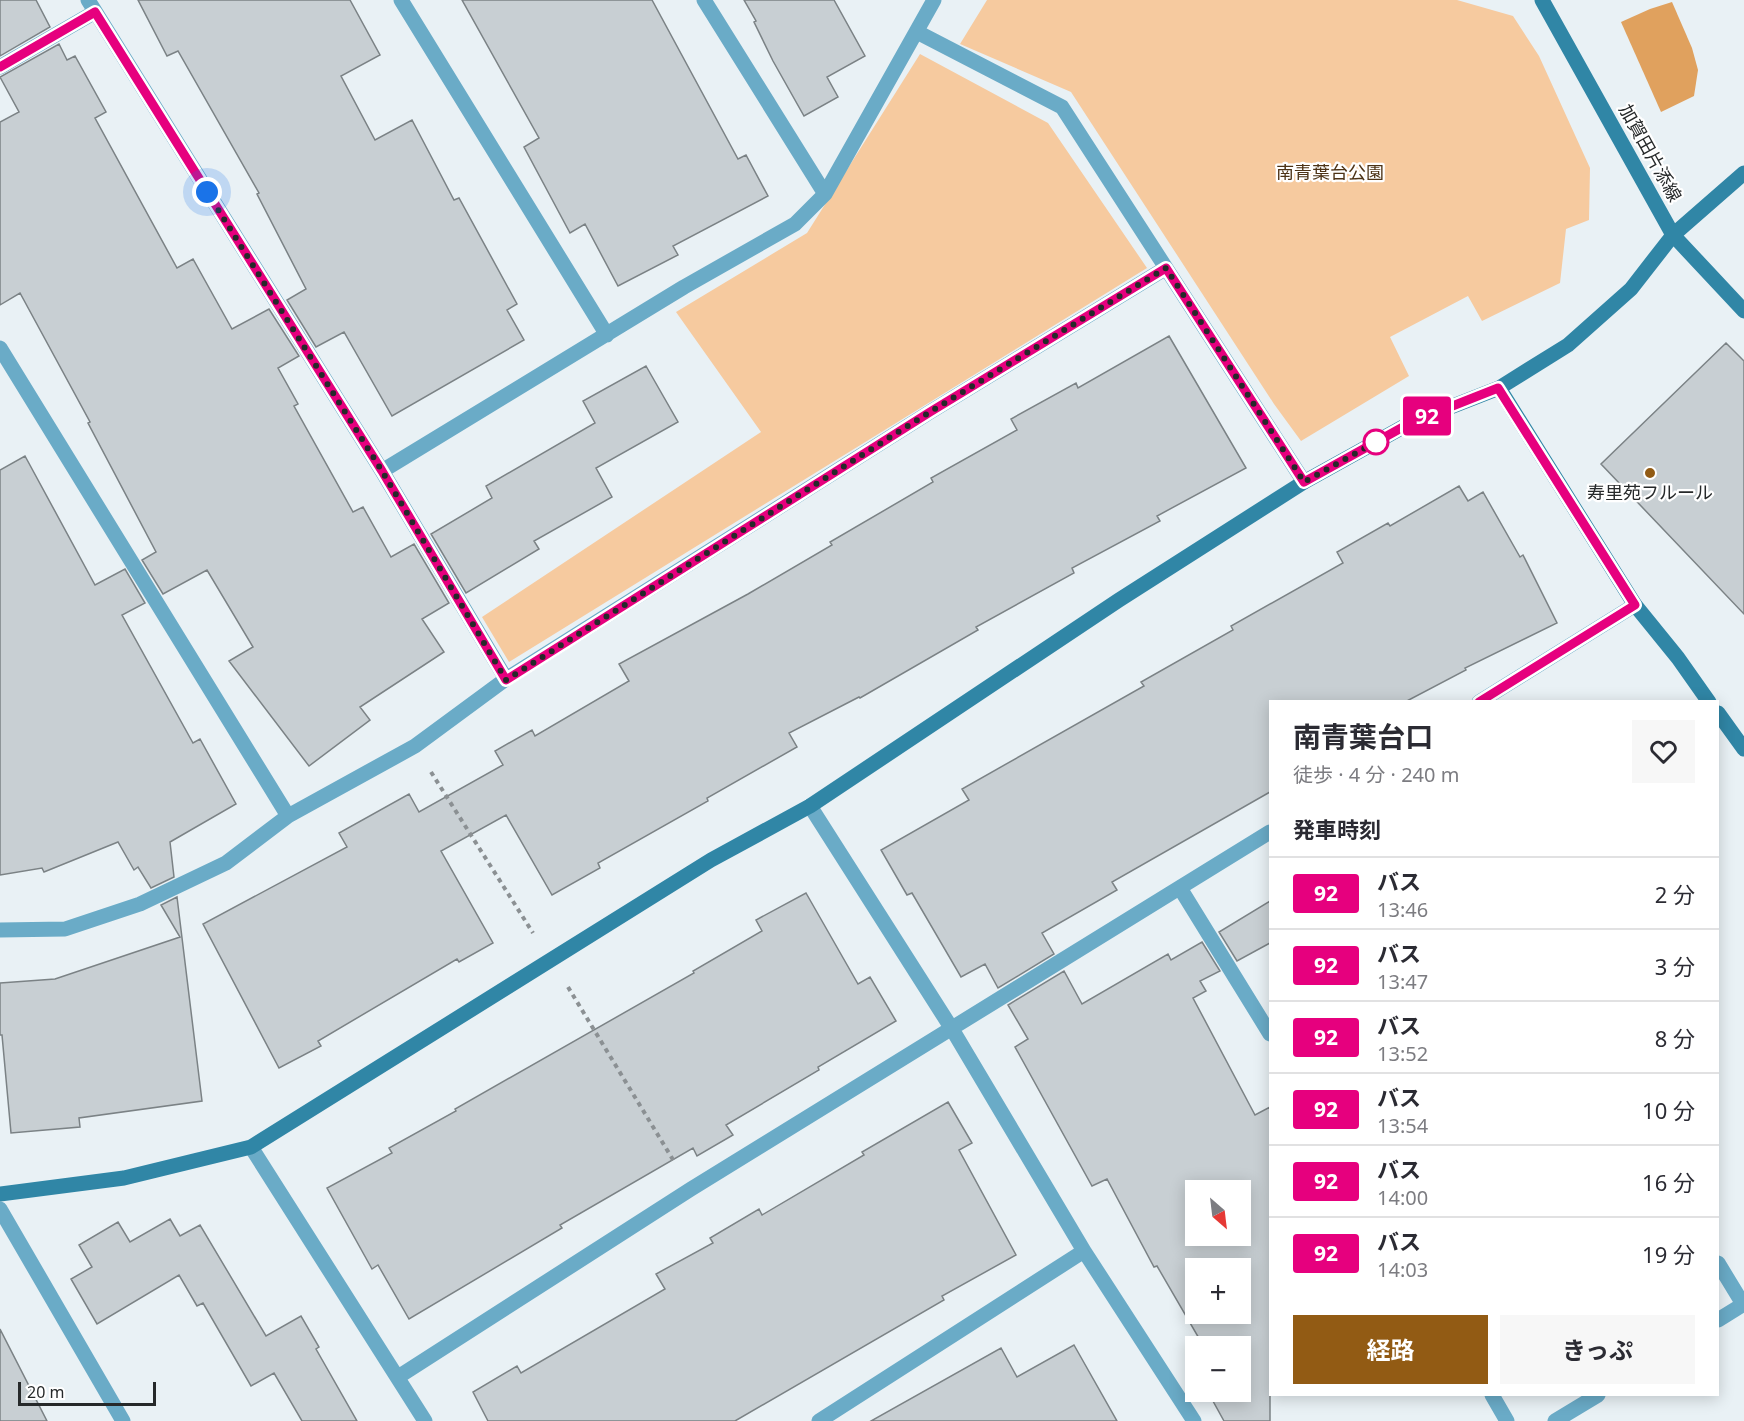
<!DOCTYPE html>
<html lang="ja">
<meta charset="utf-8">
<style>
:root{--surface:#fff;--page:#f7f7f7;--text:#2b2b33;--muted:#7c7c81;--line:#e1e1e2;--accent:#925b14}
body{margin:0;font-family:"Noto Sans","Noto Sans JP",sans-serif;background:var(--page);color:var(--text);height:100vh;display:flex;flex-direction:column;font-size:22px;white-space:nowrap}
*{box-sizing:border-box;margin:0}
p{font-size:20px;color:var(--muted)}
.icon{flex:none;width:33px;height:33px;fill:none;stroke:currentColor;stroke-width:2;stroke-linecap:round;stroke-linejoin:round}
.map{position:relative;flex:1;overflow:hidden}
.details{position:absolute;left:1269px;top:700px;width:450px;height:696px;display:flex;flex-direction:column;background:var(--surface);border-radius:0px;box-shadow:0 3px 15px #0003}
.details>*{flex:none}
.badge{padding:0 12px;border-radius:4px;font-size:21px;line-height:39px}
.needle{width:39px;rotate:152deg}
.buttons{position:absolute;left:1185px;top:1180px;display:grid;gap:12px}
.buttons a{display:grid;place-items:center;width:66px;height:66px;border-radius:0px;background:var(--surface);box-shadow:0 3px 15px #0003;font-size:30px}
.scale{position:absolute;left:18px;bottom:15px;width:138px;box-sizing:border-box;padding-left:6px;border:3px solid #26292a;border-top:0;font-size:16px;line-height:21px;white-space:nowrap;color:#26292a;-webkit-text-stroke:4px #fff;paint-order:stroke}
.you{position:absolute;width:30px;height:30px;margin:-15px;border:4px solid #fff;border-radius:50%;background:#1a73e8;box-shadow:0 0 0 9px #1a73e833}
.map>.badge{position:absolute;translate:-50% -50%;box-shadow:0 0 0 3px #fff}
h2{padding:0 24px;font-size:22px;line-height:54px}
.round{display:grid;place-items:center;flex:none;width:63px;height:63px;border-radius:0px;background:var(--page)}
.headline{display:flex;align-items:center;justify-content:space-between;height:102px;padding:0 24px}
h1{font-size:28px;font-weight:700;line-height:45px}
.cta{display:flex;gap:12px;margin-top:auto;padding:12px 24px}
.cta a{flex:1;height:69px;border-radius:0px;background:var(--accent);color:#fff;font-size:24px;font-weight:700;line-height:69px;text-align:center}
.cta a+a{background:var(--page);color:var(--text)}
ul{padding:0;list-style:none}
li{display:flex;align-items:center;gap:18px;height:72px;padding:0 24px;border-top:2px solid var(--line)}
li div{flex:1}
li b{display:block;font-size:22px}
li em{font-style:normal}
li .badge{min-width:66px;font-weight:700;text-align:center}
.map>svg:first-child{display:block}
.green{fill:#f6ca9f}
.water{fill:#e0a15e}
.building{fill:#c8cfd3;stroke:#7b8285;stroke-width:1.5;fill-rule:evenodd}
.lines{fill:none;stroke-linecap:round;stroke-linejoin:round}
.path{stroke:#8b9093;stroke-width:4;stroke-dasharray:4.5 4.5;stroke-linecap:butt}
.street{stroke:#6aabc7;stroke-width:15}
.secondary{stroke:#3086a6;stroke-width:15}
.line-casing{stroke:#fff;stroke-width:14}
.line{stroke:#e6007e;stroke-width:9}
.walk{stroke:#26292a;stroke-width:6;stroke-dasharray:0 10.8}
.stop-dot{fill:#fff;stroke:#e6007e;stroke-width:3}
.poi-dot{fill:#925b14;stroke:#fff;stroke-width:2}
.labels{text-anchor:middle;stroke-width:4.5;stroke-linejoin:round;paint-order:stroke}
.street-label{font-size:18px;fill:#26292a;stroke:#fff}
.park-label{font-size:18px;fill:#4d3316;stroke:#fff}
.poi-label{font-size:18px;fill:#26292a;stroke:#fff}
</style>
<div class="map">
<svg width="1744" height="1421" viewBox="0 0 1744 1421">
<rect width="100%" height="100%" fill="#e9f1f5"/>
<path class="green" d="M 987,0 L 1457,0 L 1513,16 L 1539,56 L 1590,168 L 1589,220 L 1566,229 L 1560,283 L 1482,321 L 1468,296 L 1390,337 L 1409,376 L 1301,441 L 1274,404 L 1071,92 L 960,44 Z
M 920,54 L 1048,123 L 1147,268 L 509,662 L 482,617 L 761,432 L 676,312 L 807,233 Z"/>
<path class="water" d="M 1672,2 L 1692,48 L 1698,70 L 1694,96 L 1661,112 L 1621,22 L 1650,9 Z"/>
<path class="building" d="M 0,0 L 36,0 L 50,27 L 0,56 Z
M 138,0 L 350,0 L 380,55 L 341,76 L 375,140 L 412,120 L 454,200 L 459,198 L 517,304 L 507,310 L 524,340 L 392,416 L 344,332 L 316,347 L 287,300 L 306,289 L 257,194 L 259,193 L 178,51 L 167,56 Z
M 462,0 L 652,0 L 738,159 L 746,155 L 768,196 L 673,246 L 678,255 L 618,286 L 585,224 L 570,233 L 524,147 L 539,138 Z
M 744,0 L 834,0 L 865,56 L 827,77 L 838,97 L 804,116 L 773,61 L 754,22 L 756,21 Z
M 59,44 L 67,60 L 75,56 L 106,112 L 95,118 L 177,268 L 193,259 L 232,329 L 269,309 L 299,356 L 278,368 L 298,404 L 294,406 L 353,512 L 363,507 L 391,557 L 414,544 L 449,603 L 422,619 L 444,652 L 360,707 L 370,720 L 309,766 L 229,661 L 253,647 L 207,570 L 163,594 L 142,560 L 156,552 L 88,423 L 90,422 L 20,293 L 0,305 L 0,122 L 19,112 L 0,77 Z
M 1169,336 L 1246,468 L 1157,516 L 1160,521 L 1072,568 L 1074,573 L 976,627 L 978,630 L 860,698 L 859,697 L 789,733 L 797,747 L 707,798 L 708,801 L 598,863 L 600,868 L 552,895 L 506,815 L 441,851 L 493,943 L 459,962 L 457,959 L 318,1041 L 321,1046 L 279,1068 L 203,924 L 347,847 L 339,833 L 409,794 L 419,812 L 503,765 L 495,751 L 532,730 L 535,736 L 629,681 L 619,664 L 748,594 L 832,545 L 830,542 L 933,482 L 931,478 L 1017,430 L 1011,419 L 1076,383 L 1078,388 Z
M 1726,343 L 1744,361 L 1744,614 L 1601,464 Z
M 646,366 L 678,422 L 596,468 L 612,497 L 534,541 L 539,549 L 466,593 L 431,534 L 492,498 L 486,486 L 595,423 L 583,401 Z
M 25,456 L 95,585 L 125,569 L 145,603 L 122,615 L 193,743 L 200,739 L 236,804 L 170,842 L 174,877 L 151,888 L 138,867 L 134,870 L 118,842 L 44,872 L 42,868 L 0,875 L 0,470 Z
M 1459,486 L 1468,501 L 1483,492 L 1520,557 L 1523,555 L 1557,623 L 1465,668 L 1466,670 L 1405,702 L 1270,702 L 1270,792 L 1112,882 L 1117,890 L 1042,933 L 1054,954 L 998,988 L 985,964 L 961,977 L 912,893 L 907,895 L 881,850 L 969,800 L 962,789 L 1144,686 L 1141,682 L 1233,630 L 1231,626 L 1343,563 L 1337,552 L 1388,523 L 1390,526 Z
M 806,893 L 858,984 L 870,977 L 896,1021 L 818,1067 L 819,1070 L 726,1125 L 733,1135 L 697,1156 L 693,1148 L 560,1225 L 562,1228 L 409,1319 L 378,1265 L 372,1269 L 327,1188 L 392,1153 L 389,1148 L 456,1111 L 455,1109 L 694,973 L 693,971 L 762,931 L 756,920 Z
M 177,897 L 202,1101 L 79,1118 L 80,1127 L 11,1133 L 2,1035 L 0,1035 L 0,983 L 55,979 L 180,937 L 161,905 Z
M 1270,901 L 1270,943 L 1237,961 L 1219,932 Z
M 1202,942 L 1220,971 L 1200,981 L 1206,991 L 1193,998 L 1255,1115 L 1270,1107 L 1270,1421 L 1224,1421 L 1208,1392 L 1240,1392 L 1240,1347 L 1204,1347 L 1157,1266 L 1154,1267 L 1107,1179 L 1092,1186 L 1015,1047 L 1028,1039 L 1008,1005 L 1064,971 L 1082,1004 L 1168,954 L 1171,960 ZM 1196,1191 L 1240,1191 L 1240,1236 L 1196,1236 ZM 1196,1269 L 1240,1269 L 1240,1314 L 1196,1314 Z
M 948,1102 L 972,1143 L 959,1150 L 1016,1255 L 942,1296 L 944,1300 L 735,1421 L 488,1421 L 473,1392 L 517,1366 L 521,1373 L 665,1289 L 656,1274 L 713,1243 L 710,1238 L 759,1209 L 762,1215 L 864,1155 L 862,1152 Z
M 170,1219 L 180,1236 L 200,1225 L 266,1336 L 301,1316 L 319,1347 L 316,1349 L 357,1421 L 302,1421 L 274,1373 L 251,1386 L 203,1303 L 197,1306 L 179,1275 L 97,1324 L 71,1279 L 92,1267 L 79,1245 L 118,1222 L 130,1242 Z
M 0,1329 L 47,1421 L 0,1421 Z
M 1074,1345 L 1117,1421 L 871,1421 L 1001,1348 L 1017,1377 Z"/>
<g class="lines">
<path class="path" d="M 431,772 L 533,933
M 568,987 L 675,1163"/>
<path class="street" d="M 88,0 L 382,471 L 506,679
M 401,0 L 607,335
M 704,0 L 825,194
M 917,32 L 1062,107 L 1166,268
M 0,67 L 95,12
M 0,348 L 288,816
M 382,471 L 684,287 L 795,224 L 825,194 L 934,0
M 1479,702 L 1635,605
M 810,806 L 952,1029 L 1084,1251 L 1194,1421
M 1180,888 L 1270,1034
M 0,930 L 65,929 L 140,904 L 226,863 L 288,816 L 415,746 L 506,679 L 930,412 L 1166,268 L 1304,482
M 251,1147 L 425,1421
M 0,1209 L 123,1421
M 1718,1263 L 1743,1304
M 1718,1320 L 1744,1304
M 398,1377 L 691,1189 L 1270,832
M 1492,1395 L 1507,1421
M 819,1421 L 1084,1251
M 1555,1421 L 1598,1395"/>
<path class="secondary" d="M 1542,0 L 1673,235 L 1744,311
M 1499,388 L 1635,605 L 1678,658 L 1709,702
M 1718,713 L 1744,749
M 0,1194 L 124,1178 L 251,1147 L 711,860 L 810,806 L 1119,600 L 1304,482 L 1412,422 L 1499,388 L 1568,345 L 1631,289 L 1673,235 L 1744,173"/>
</g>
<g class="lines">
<defs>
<path id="line" d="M 0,67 L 95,12 L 382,471 L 506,680 L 930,412 L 1166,268 L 1304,482 L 1412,422 L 1498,388 L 1635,605 L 1479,702"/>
</defs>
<use href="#line" class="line-casing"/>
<use href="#line" class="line"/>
<path class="walk" d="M 207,192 L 382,471 L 506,680 L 930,412 L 1166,268 L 1304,482 L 1376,442"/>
</g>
<circle class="stop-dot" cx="1376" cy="442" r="12"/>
<circle class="poi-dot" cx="1650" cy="473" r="6"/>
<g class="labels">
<g class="street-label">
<text transform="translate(1650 153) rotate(61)" y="6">加賀田片添線</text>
</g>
<g class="park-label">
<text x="1330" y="179">南青葉台公園</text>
</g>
<g class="poi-label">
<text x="1650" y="499">寿里苑フルール</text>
</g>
</g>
</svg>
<div class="buttons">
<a><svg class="needle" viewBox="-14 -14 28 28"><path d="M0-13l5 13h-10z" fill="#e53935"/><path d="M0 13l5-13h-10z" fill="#7c7c81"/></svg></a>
<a>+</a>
<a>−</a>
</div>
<div class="scale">20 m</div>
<div class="you" style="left:207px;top:192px"></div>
<b class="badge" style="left:1427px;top:416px;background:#e6007e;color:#fff">92</b>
<section class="details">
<div class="headline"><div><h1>南青葉台口</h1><p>徒歩 · 4 分 · 240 m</p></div><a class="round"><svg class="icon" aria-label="heart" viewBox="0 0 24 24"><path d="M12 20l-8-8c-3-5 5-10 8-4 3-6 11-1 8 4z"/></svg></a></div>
<h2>発車時刻</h2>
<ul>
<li><span class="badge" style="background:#e6007e;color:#fff">92</span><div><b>バス</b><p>13:46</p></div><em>2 分</em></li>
<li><span class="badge" style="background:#e6007e;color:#fff">92</span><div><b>バス</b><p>13:47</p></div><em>3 分</em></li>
<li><span class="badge" style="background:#e6007e;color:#fff">92</span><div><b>バス</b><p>13:52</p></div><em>8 分</em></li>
<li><span class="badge" style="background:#e6007e;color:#fff">92</span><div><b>バス</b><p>13:54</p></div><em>10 分</em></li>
<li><span class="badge" style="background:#e6007e;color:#fff">92</span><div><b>バス</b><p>14:00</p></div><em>16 分</em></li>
<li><span class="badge" style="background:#e6007e;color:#fff">92</span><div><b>バス</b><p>14:03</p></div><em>19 分</em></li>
</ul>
<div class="cta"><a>経路</a><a>きっぷ</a></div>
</section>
</div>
